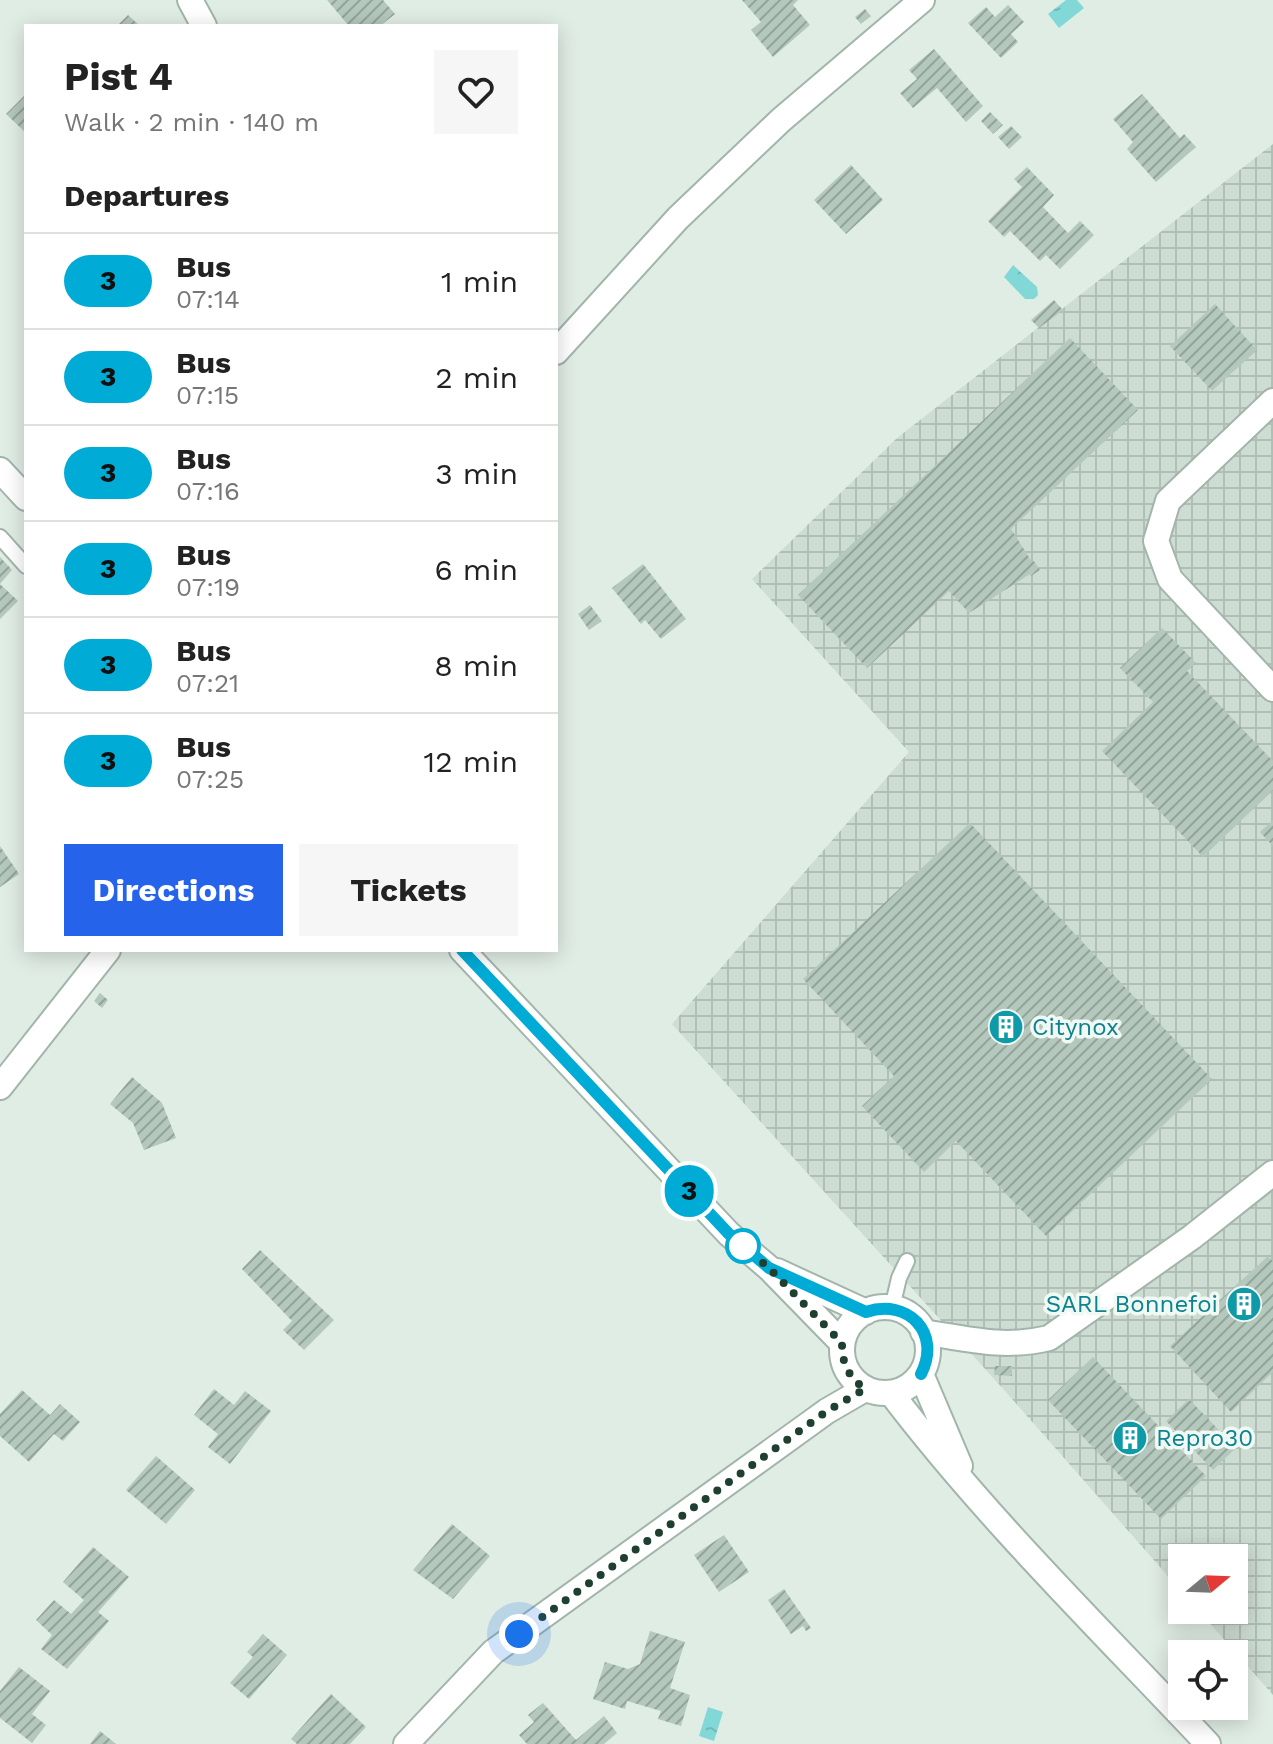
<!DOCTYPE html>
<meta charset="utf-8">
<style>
:root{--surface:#fff;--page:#f6f6f6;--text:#222;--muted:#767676;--line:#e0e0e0;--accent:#2563eb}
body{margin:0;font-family:"Work Sans",sans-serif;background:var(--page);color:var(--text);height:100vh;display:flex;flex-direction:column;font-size:30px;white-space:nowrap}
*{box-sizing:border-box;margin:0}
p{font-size:26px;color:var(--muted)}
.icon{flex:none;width:44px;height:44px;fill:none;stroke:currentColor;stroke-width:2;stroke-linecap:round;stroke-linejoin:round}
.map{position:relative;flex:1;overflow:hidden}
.panel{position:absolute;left:24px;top:24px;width:534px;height:928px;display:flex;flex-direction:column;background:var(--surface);border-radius:0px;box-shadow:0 4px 20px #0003}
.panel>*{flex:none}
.badge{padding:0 16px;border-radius:26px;font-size:28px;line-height:52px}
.needle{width:52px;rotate:71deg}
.fabs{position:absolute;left:1168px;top:1544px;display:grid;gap:16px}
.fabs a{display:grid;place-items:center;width:80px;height:80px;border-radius:0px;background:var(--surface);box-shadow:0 4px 20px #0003;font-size:40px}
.you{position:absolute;width:40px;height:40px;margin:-20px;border:6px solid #fff;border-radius:50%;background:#1a73e8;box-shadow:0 0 0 12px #1a73e833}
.map>.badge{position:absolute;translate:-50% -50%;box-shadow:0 0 0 4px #fff}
h2{padding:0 40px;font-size:30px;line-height:72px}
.round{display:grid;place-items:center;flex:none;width:84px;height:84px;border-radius:0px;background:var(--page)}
.summary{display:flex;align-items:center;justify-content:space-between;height:136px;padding:0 40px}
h1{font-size:38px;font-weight:700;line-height:60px}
.primary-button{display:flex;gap:16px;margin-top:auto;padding:16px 40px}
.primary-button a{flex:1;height:92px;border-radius:0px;background:var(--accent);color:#fff;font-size:32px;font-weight:700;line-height:92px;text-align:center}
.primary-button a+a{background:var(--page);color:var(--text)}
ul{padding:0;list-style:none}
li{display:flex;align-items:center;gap:24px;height:96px;padding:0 40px;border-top:2px solid var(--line)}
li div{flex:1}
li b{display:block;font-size:30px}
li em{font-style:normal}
li .badge{min-width:88px;font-weight:700;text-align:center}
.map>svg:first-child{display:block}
.industrial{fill:url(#industrial-grid)}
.water{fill:url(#water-ripples)}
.building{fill:url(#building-hatch)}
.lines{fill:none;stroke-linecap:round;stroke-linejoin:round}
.lane-casing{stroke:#a2b5ab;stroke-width:18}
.street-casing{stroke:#a2b5ab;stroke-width:28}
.lane{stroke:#fff;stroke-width:14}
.street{stroke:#fff;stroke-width:24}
.line-casing{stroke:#fff;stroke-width:18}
.line{stroke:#00abd6;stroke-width:12}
.walk{stroke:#1f3f31;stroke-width:8;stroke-dasharray:0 14.4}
.stop-dot{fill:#fff;stroke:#00abd6;stroke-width:4}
.labels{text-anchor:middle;stroke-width:7;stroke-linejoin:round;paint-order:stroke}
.culture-label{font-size:24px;fill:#0d838f;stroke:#f1f9f4;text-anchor:start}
</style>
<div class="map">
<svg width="1273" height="1744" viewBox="0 0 1273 1744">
<defs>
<pattern id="industrial-grid" width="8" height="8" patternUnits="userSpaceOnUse" patternTransform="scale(2)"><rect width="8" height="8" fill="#ceddd3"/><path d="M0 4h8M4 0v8" fill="none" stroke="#b0bfb6"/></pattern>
<pattern id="water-ripples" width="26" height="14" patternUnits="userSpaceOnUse" patternTransform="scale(2)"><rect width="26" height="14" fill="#82d8d6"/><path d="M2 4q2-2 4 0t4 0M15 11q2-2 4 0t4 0" fill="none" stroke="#70bab8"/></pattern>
<pattern id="building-hatch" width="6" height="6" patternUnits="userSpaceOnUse" patternTransform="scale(2)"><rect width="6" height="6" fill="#b5c8bd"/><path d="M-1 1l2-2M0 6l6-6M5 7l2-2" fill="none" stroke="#93a49a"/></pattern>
</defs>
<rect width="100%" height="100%" fill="#e0ede5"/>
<path class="industrial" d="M 1273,144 L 1273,1695 L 1198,1610 L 1234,1610 L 1234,1558 L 1182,1558 L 1182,1592 L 1005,1391 L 672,1024 L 909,752 L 752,579 L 897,438 Z"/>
<path class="water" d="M 1066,0 L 1077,0 L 1084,8 L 1059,28 L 1048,14 Z
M 1013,265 L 1037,287 L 1038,295 L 1034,299 L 1025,299 L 1004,277 Z
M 708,1707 L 723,1712 L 714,1741 L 699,1736 Z"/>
<path class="building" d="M 327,0 L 383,0 L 395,14 L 380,26 L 349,26 Z
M 742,0 L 798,0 L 793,5 L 810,25 L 773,57 L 751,30 L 761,22 Z
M 1008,5 L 1024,22 L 1011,34 L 1018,42 L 1001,58 L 968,23 L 986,7 L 995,17 Z
M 865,9 L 871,16 L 861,24 L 855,17 Z
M 128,15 L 140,26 L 117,26 Z
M 934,49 L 983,106 L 966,122 L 937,88 L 913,108 L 900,93 L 917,79 L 909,70 Z
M 26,94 L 26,133 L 6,114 Z
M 1142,94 L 1180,138 L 1184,134 L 1196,147 L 1156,182 L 1127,149 L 1133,142 L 1113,119 Z
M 990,112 L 1003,125 L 993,134 L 981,121 Z
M 1011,126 L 1022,137 L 1009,149 L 998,137 Z
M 851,165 L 883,200 L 846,234 L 814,200 Z
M 1027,167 L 1054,195 L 1043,207 L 1068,233 L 1080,221 L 1094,235 L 1060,269 L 1046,255 L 1040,261 L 1010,231 L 1004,237 L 988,221 L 1022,187 L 1014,179 Z
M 1054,300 L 1063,310 L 1039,328 L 1031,320 Z
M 1215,304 L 1257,350 L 1212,391 L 1170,346 Z
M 1070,338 L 1138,410 L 1011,529 L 1032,562 L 1034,561 L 1040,570 L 1031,576 L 1030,574 L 969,613 L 949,591 L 867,668 L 798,595 Z
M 0,557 L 12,570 L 0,584 L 18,601 L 0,619 Z
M 643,564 L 686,619 L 661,639 L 645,620 L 641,624 L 612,588 Z
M 590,605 L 602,621 L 589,630 L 578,614 Z
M 1162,628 L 1196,663 L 1187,671 L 1273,761 L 1273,790 L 1203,857 L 1102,751 L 1153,702 L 1120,668 Z
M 1273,820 L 1273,846 L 1260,832 Z
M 970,823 L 1212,1079 L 1046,1236 L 956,1141 L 924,1172 L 862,1106 L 894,1076 L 803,979 Z
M 0,846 L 19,874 L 0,887 Z
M 100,993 L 108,1000 L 102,1008 L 94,1001 Z
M 132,1077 L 162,1103 L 176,1138 L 144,1150 L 133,1123 L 110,1104 Z
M 260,1250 L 334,1320 L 304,1350 L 283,1330 L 292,1321 L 242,1269 Z
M 1268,1256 L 1273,1262 L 1273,1372 L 1231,1412 L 1170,1346 Z
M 1093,1357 L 1206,1476 L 1161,1519 L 1048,1400 Z
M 995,1366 L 1012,1366 L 1012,1376 L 994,1375 Z
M 214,1389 L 234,1405 L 245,1391 L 271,1411 L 230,1464 L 208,1447 L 218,1434 L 194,1415 Z
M 22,1390 L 50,1415 L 60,1404 L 80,1422 L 63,1441 L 54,1434 L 29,1462 L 0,1436 L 0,1414 Z
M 1189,1399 L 1236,1448 L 1213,1470 L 1166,1421 Z
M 156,1456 L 195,1490 L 166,1524 L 126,1490 Z
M 452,1524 L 490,1556 L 453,1599 L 413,1570 Z
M 724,1535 L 749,1572 L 719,1592 L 694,1555 Z
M 93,1547 L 129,1577 L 98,1612 L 109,1621 L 67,1669 L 41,1649 L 52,1635 L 36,1620 L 54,1600 L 71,1614 L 84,1600 L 63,1582 Z
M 784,1589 L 811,1628 L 806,1631 L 803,1626 L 791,1634 L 768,1600 Z
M 650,1631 L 685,1642 L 670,1688 L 690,1695 L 681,1726 L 658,1719 L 661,1711 L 627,1701 L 625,1709 L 593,1699 L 605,1662 L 628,1669 L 640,1664 Z
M 263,1634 L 287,1655 L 249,1699 L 230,1683 L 253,1657 L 247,1652 Z
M 19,1667 L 50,1691 L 32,1714 L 46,1725 L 32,1743 L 0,1718 L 0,1691 Z
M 331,1694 L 366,1727 L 350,1744 L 297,1744 L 291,1739 Z
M 543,1703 L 576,1740 L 604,1716 L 617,1733 L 604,1744 L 527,1744 L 519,1735 L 534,1722 L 528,1715 Z
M 100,1731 L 116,1744 L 90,1744 Z"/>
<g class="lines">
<defs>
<path id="lane" d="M 0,537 L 26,566
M 892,1308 L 899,1278 L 907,1261"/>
<path id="street" d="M 190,0 L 204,26
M 556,352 L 678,218 L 781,120 L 922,0
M 1273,401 L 1168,501 L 1156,541 L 1170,579 L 1273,689
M 0,470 L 26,498
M 462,950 L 729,1234 L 769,1268 L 842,1343
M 0,1087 L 108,950
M 777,1271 L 866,1312
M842 1350a43 43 0 1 1 86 0a43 43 0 1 1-86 0Z
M 923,1332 C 968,1339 1004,1349 1049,1338 L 1192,1237 L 1273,1173
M 921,1374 L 960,1466
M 891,1393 C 986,1518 1101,1630 1208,1744
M 406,1744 L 493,1652 L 827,1411 L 865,1389"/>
</defs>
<use href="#lane" class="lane-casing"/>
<use href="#street" class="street-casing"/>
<use href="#lane" class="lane"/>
<use href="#street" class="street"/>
</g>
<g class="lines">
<defs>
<path id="line" d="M 462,950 L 729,1234 L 769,1268 L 866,1312 C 908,1298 942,1333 921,1374"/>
</defs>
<use href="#line" class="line-casing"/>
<use href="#line" class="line"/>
<path class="walk" d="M 519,1634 L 827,1411 L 865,1389 C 848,1376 842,1364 842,1343 L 769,1268 L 743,1246"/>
</g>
<defs>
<symbol id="building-disc" viewBox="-11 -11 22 22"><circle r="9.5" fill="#0f9aa8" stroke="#f1f9f4"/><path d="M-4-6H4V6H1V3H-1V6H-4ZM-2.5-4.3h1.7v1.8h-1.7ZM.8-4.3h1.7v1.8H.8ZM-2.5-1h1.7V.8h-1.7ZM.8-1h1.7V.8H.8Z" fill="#fff"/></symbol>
</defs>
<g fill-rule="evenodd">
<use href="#building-disc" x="986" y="1007" width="40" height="40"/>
<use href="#building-disc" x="1224" y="1284" width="40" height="40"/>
<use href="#building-disc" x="1110" y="1418" width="40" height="40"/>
</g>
<circle class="stop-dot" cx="743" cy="1246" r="16"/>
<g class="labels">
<g class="culture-label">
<text x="1032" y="1035">Citynox</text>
<text x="1218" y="1312" text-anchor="end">SARL Bonnefoi</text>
<text x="1156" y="1446">Repro30</text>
</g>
</g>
</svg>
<div class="fabs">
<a><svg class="needle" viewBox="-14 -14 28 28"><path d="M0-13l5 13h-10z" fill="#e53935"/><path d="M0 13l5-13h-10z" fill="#767676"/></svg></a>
<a><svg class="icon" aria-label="locate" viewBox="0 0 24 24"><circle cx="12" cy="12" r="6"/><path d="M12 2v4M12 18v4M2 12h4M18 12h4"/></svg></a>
</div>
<div class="you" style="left:519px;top:1634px"></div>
<b class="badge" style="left:689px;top:1191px;background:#00abd6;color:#111">3</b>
<section class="panel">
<div class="summary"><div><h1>Pist 4</h1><p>Walk · 2 min · 140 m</p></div><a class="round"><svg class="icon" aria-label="heart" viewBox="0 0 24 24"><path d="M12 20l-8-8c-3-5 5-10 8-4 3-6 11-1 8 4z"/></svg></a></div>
<h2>Departures</h2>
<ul>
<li><span class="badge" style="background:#00abd6;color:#111">3</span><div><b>Bus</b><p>07:14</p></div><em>1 min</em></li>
<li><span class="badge" style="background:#00abd6;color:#111">3</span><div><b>Bus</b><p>07:15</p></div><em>2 min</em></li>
<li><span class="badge" style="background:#00abd6;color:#111">3</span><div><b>Bus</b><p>07:16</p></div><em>3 min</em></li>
<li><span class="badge" style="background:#00abd6;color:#111">3</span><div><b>Bus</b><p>07:19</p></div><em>6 min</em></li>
<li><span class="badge" style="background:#00abd6;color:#111">3</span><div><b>Bus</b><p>07:21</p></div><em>8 min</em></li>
<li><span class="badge" style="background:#00abd6;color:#111">3</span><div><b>Bus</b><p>07:25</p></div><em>12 min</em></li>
</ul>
<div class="primary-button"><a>Directions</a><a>Tickets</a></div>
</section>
</div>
